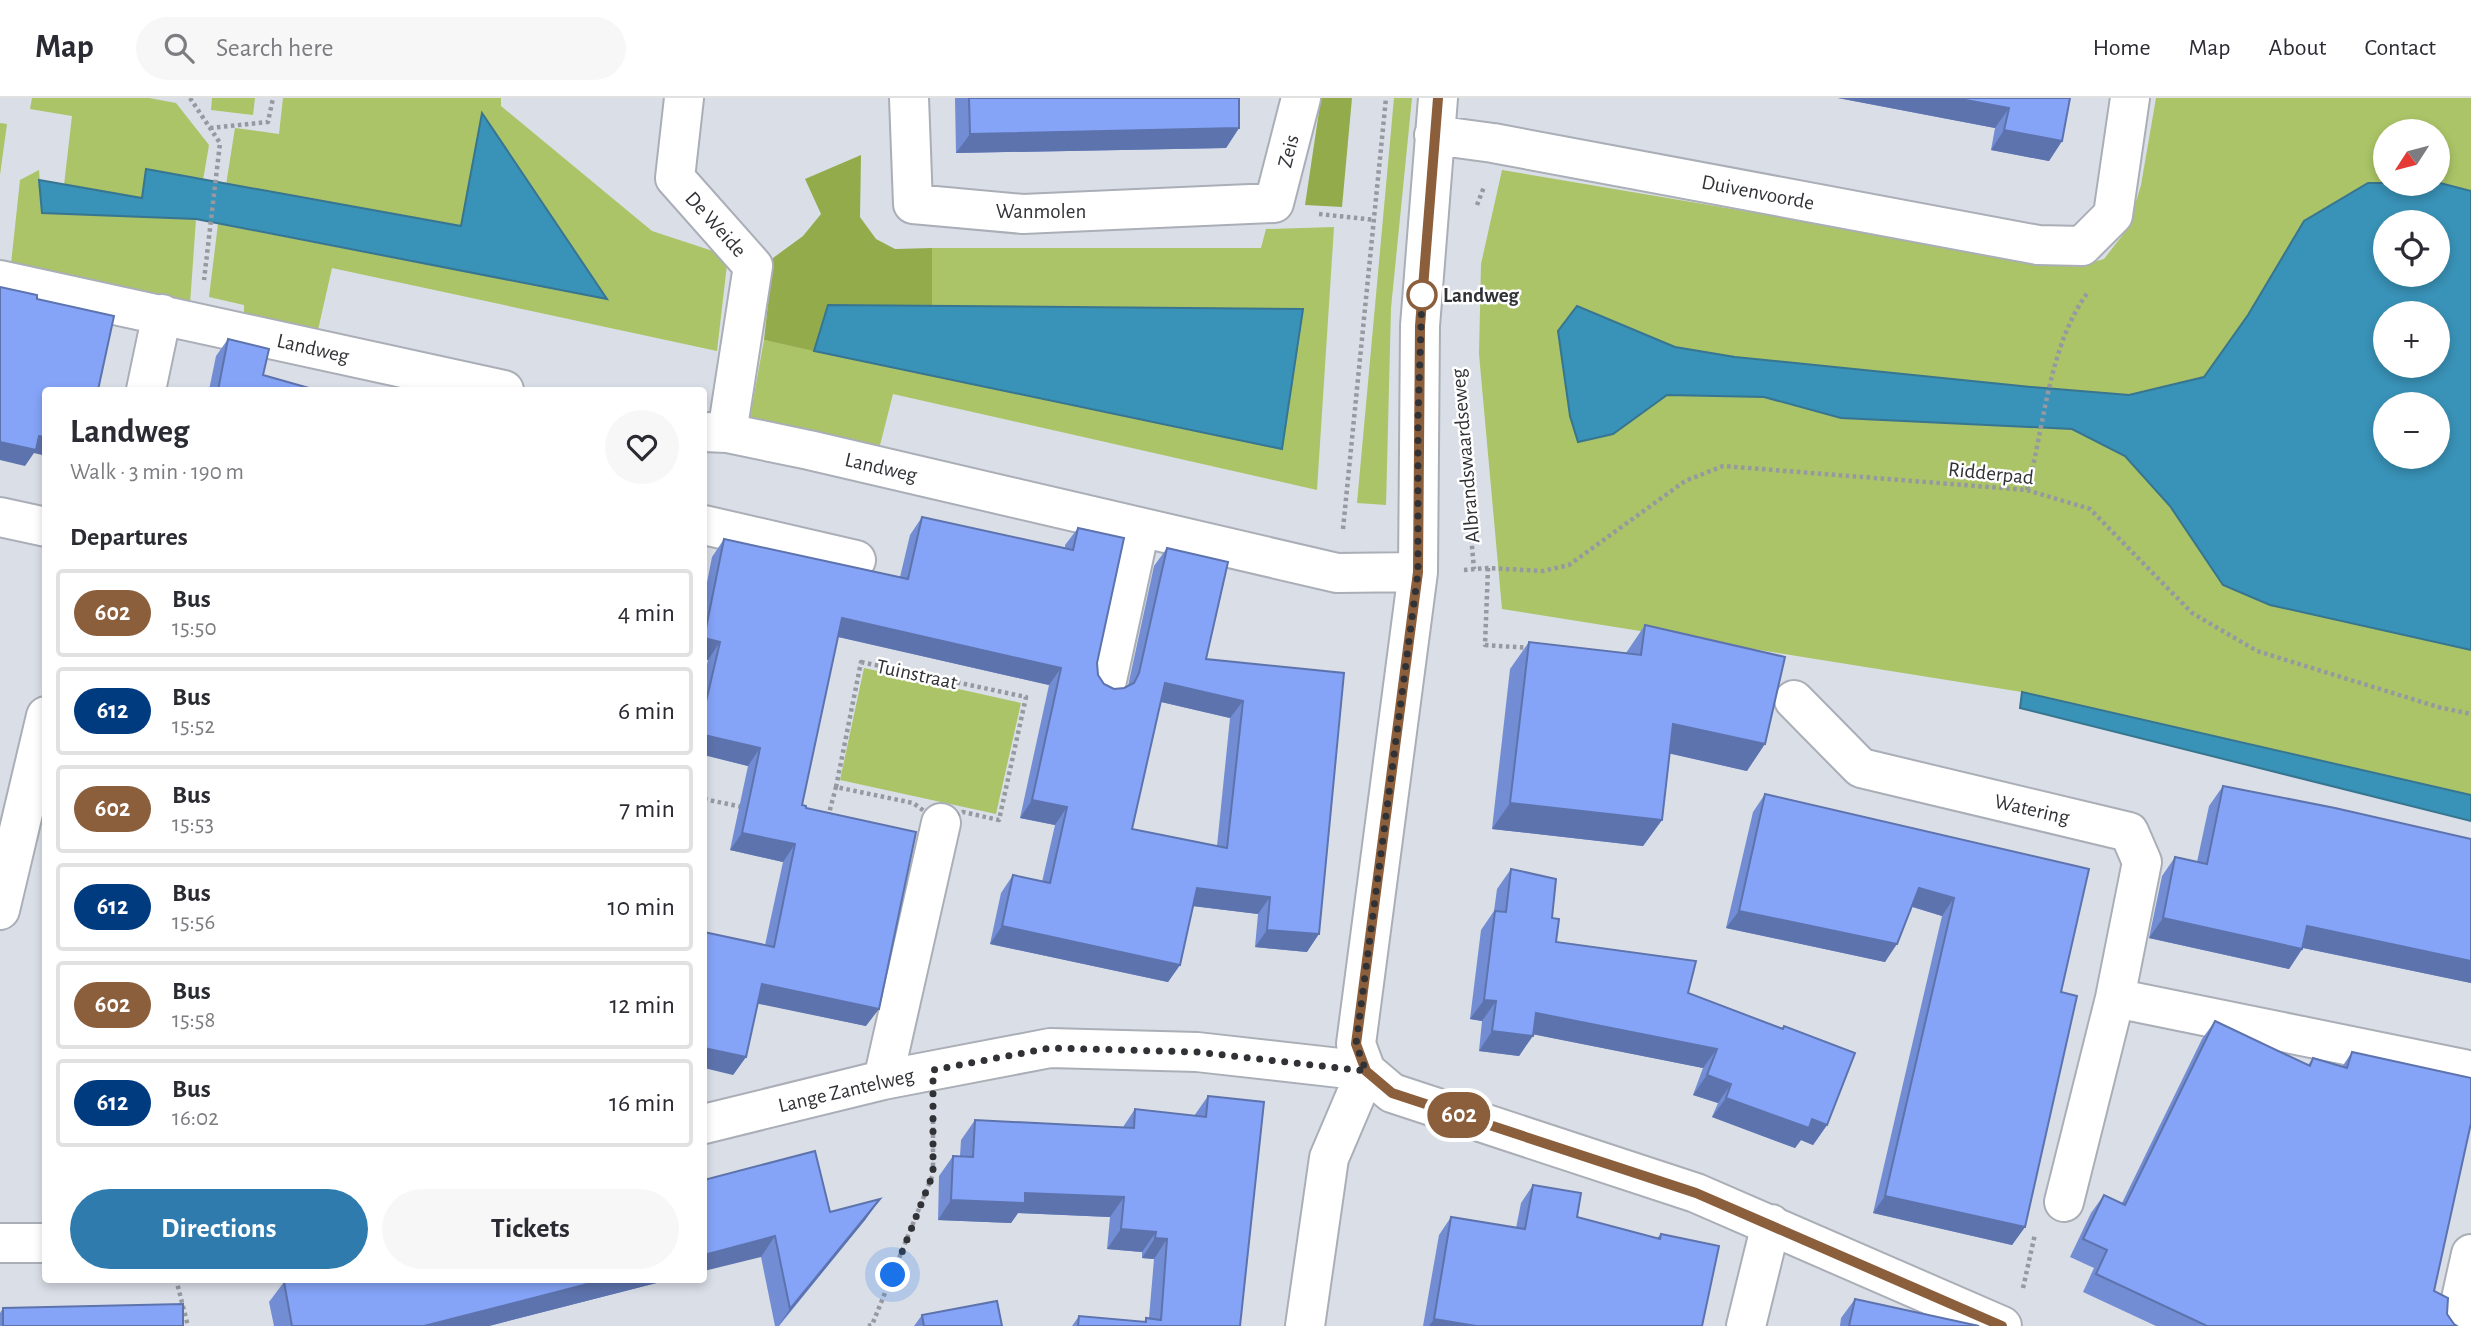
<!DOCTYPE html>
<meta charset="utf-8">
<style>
:root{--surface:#fff;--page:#f7f7f7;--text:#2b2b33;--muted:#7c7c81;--line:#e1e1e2;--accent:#2f7bae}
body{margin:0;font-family:"Alegreya Sans",sans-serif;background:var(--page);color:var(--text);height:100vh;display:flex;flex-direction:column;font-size:26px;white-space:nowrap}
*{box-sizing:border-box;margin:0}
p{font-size:23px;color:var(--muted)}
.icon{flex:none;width:38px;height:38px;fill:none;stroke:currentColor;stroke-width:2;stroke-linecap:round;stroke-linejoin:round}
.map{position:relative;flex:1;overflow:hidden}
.sheet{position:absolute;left:42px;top:289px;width:665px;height:896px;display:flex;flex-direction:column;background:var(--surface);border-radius:7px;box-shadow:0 4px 10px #0003}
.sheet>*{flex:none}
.badge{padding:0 14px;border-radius:23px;font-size:24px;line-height:46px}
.needle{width:46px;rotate:234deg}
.tools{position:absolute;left:2373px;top:21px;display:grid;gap:14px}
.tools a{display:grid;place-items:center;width:77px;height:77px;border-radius:50%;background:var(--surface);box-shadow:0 4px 10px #0003;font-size:35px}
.you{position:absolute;width:35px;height:35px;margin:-18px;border:5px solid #fff;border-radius:50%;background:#1a73e8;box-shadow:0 0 0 10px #1a73e833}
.map>.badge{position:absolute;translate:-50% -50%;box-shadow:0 0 0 4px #fff}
h2{padding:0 28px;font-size:26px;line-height:63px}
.round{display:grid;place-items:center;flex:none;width:74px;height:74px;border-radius:37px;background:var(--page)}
.overview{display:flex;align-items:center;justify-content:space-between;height:119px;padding:0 28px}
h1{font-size:33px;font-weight:700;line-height:52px}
.button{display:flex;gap:14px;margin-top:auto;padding:14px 28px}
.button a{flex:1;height:80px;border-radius:42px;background:var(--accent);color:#fff;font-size:28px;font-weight:700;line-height:80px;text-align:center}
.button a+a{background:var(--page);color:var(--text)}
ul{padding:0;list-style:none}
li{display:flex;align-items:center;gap:21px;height:88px;margin:0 14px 10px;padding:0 14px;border:4px solid var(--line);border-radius:7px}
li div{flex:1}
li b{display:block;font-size:26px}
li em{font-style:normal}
li .badge{min-width:77px;font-weight:700;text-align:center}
header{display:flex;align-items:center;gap:42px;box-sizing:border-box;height:98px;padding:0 35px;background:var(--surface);border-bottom:2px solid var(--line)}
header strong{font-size:33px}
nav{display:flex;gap:38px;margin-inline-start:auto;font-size:24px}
.search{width:490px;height:63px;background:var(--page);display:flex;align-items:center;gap:18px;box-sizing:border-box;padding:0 24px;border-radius:38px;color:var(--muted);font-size:26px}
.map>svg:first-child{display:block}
.green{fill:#abc467;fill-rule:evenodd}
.forest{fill:#94ab4c}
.water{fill:#3992b7;stroke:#377590;stroke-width:2;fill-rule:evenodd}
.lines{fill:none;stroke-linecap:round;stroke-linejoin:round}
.minor-casing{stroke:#aaaeb6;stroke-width:42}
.path{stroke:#9699a0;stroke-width:4.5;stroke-dasharray:3.5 3.5;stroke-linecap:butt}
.minor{stroke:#fff;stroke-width:38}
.wall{fill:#728dd4;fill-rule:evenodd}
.shaded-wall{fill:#5d73ad}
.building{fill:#85a4f7;stroke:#5d73ad;stroke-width:2;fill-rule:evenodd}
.line-casing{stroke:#fff;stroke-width:16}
.line{stroke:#8b5e3c;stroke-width:10}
.walk{stroke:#313236;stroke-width:7;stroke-dasharray:0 12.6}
.stop-dot{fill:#fff;stroke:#8b5e3c;stroke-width:3.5}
.labels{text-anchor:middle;stroke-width:5;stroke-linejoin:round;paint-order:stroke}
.street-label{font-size:21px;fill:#313236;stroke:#fff}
.stop-label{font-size:21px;font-weight:bold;fill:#313236;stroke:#fff;text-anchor:start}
</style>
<header>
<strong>Map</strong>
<div class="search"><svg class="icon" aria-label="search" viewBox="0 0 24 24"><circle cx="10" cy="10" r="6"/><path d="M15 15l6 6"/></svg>Search here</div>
<nav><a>Home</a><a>Map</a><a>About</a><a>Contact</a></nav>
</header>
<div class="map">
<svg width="2471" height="1228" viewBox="0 0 2471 1228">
<rect width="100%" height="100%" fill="#dadee7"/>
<path class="green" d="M 32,0 L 149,0 L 176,5 L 209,47 L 203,82 L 146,72 L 142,100 L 64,87 L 72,18 L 30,11 Z
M 212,0 L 255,0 L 253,17 L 211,12 Z
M 283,0 L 501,0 L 501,8 L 652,133 L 728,158 L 717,253 L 332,170 L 318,232 L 244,221 L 244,207 L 209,199 L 218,126 L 606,201 L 482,16 L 461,128 L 226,87 L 235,30 L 279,36 Z
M 1394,0 L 1412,0 L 1391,210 L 1386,407 L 1357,405 Z
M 2156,0 L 2471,0 L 2471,697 L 2022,594 L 1502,511 L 1479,256 L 1481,166 L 1502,72 L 2076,169 L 2104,161 L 2128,130 L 2141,87 ZM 2385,33 L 2438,33 L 2438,86 L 2385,86 ZM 2385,124 L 2438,124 L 2438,177 L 2385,177 ZM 2385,215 L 2438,215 L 2438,268 L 2385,268 ZM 2385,306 L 2438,306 L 2438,359 L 2385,359 Z
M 0,25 L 7,26 L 0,77 Z
M 39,72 L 42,115 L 196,121 L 190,206 L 11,166 L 20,82 Z
M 1334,129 L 1317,392 L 893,296 L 879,351 L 750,319 L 764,242 L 1282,350 L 1302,211 L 932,209 L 932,150 L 1261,150 L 1266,131 Z
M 864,570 L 1021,605 L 996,716 L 840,682 Z"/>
<path class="forest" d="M 1321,0 L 1352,0 L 1342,109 L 1305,107 Z
M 861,57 L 860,119 L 876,141 L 895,151 L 932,150 L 932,209 L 828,207 L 814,253 L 764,242 L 773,160 L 803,138 L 821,116 L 805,81 Z"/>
<path class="water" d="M 482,15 L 607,201 L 196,121 L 42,115 L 39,82 L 142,100 L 146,71 L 461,128 Z
M 2368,85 L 2440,85 L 2471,93 L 2471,552 L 2270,507 L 2223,487 L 2170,408 L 2125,358 L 2072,331 L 1841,320 L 1764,299 L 1667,297 L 1613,336 L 1578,344 L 1570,318 L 1558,233 L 1577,208 L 1675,249 L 1735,259 L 2031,289 L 2129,297 L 2204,279 L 2248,217 L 2304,123 ZM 2385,124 L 2438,124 L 2438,177 L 2385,177 ZM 2438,215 L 2438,268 L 2385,268 L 2385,215 ZM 2385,306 L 2438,306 L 2438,359 L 2385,359 Z
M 828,207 L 1303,211 L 1282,351 L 814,253 Z
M 2022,594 L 2471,697 L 2471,723 L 2020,610 Z"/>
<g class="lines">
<defs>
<path id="minor" d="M 684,0 L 675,80 L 753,168 L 727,335
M 909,0 L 913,106 L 1023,116 L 1274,105 L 1301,0
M 1434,37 L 1493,45 L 2038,147 L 2082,148 L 2113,117 L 2130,0
M 0,182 L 504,292
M 146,292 L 162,216
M 704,334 L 727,335 L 809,352 L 1337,475 L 1418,474
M 0,419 L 46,429
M 704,427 L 856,462
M 1106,587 L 1140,430
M 1794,602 L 1861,670 L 2129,734 L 2142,764 L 2115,900 L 2464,971 L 2471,976
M 0,812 L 46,618
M 1366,973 L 1392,995 L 1696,1095 L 2002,1228
M 883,982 L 941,725
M 704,1026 L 883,982 L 1050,950 L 1197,954 L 1366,973
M 2064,1104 L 2115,900
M 0,1145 L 46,1145
M 1305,1228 L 1329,1060 L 1366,973 L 1356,946 L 1418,474 L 1420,228 L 1438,0
M 1746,1228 L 1771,1126
M 2455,1228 L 2471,1156"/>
</defs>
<use href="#minor" class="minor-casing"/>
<path class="path" d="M 190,0 L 220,45 L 204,182
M 210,30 L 268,24 L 273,0
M 1477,107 L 1484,89
M 1319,116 L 1375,122
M 1467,392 L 1474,471
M 2027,392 C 2045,327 2048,249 2088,194
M 1343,431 L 1386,0
M 1488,470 L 1485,547 L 1530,550
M 1464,472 L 1488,470 L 1543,473 L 1569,467 L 1685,383 L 1723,368 L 2027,392 L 2090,411 L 2192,515 L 2257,553 L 2438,609 L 2471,616
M 861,564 L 1026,599 L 999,722 L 963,714 L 941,725 L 913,705 L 836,689 Z
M 704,701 L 742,709
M 828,719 L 836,689
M 176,1181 L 188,1228
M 2023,1190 L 2035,1136
M 868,1228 L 872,1227 L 933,1076 L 933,1017"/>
<use href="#minor" class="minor"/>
</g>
<path class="wall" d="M 955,0 L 1239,0 L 1239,30 L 1226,50 L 956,55 Z
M 1838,0 L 2070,0 L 2062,43 L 2049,63 L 1991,52 L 1995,30 Z
M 228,241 L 263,277 L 316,292 L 209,292 L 216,258 Z
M 922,419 L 1065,451 L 1065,447 L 1078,430 L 1098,577 L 1104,586 L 1114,591 L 1124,590 L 1128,588 L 1154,468 L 1167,450 L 1206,561 L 1344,575 L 1307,854 L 1255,849 L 1258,816 L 1193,808 L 1180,867 L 1168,884 L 990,846 L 1001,795 L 1013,777 L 1042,784 L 1055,727 L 1020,720 L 1049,587 L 838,539 L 802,707 L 806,710 L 866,928 L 758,905 L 746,959 L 733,977 L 765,847 L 783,764 L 730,752 L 748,668 L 704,657 L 704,579 L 708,562 L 704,561 L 704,500 L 712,459 L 724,441 L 900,479 L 910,437 ZM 1161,604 L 1230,620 L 1217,748 L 1132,731 Z
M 1645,527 L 1747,673 L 1669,655 L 1662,722 L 1643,748 L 1492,731 L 1510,571 L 1529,544 L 1626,555 Z
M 2223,688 L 2471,885 L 2303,850 L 2289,871 L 2149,840 L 2162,778 L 2175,759 L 2197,764 L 2209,708 Z
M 1765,696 L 2089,771 L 2061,894 L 2025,1129 L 2012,1147 L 1873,1115 L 1942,818 L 1912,809 L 1885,864 L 1726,830 L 1753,714 Z
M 1511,771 L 1552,820 L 1556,844 L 1782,931 L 1784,928 L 1827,1027 L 1813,1047 L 1801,1042 L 1795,1050 L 1712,1019 L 1718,1005 L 1693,997 L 1703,970 L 1533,936 L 1519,958 L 1479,953 L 1482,923 L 1470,921 L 1481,832 L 1494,813 L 1497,791 Z
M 2215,923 L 2308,967 L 2313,960 L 2342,969 L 2352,954 L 2434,1193 L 2454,1226 L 2457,1228 L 2156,1228 L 2083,1194 L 2094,1170 L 2070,1159 L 2091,1115 L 2104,1097 L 2122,1105 L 2202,941 Z
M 1208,998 L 1240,1228 L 1072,1228 L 1079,1218 L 1144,1224 L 1146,1220 L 1149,1220 L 1154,1161 L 1142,1160 L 1142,1154 L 1107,1151 L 1110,1119 L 1018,1115 L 1011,1125 L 938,1122 L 939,1078 L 953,1058 L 960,1058 L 961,1042 L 975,1022 L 1123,1029 L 1135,1011 L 1194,1018 Z
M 46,1007 L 46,1028 L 42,1027 Z
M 704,1082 L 830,1114 L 880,1101 L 865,1122 L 779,1228 L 775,1228 L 761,1159 Z
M 1533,1087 L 1577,1119 L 1657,1140 L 1661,1136 L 1702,1228 L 1423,1228 L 1439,1137 L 1451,1119 L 1516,1130 L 1521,1105 Z
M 298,1181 L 672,1181 L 489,1228 L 274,1228 L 269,1204 L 284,1184 Z
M 1855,1201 L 1979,1228 L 1840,1228 L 1841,1220 Z
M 3,1210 L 183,1228 L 0,1228 L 0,1215 Z
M 922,1217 L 1002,1228 L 914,1228 Z"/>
<path class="shaded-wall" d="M 1838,0 L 1955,0 L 2009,10 L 1995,30 Z
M 1239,30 L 1226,50 L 956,55 L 970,36 Z
M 2004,32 L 2062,43 L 2049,63 L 1991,52 Z
M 39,338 L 46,339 L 46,358 L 34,355 L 25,368 L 0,362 L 0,344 Z
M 842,520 L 1061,570 L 1049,587 L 830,537 Z
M 704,540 L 720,544 L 708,562 L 704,561 Z
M 1165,585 L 1243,603 L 1230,620 L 1153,602 Z
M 1673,626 L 1765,646 L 1747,673 L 1654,652 Z
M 704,637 L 760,650 L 748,668 L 704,657 Z
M 1032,702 L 1067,709 L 1055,727 L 1020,720 Z
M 1510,705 L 1662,722 L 1643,748 L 1492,731 Z
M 742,735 L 795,746 L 783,764 L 730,752 Z
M 1197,790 L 1270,799 L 1258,816 L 1184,807 Z
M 1919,790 L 1954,800 L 1942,818 L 1907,807 Z
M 1739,813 L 1897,846 L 1885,864 L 1726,830 Z
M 2163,820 L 2302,851 L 2289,871 L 2149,840 Z
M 1002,828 L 1180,867 L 1168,884 L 990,846 Z
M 2307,828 L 2471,863 L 2471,885 L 2294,848 Z
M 1267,832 L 1319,836 L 1307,854 L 1255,849 Z
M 762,886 L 879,911 L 866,928 L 750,904 Z
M 1484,902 L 1496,903 L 1482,923 L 1470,921 Z
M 1536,915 L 1717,951 L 1703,970 L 1522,934 Z
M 1492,933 L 1533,938 L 1519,958 L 1479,953 Z
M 704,950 L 746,959 L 733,977 L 704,970 Z
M 1707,977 L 1731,986 L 1718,1005 L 1693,997 Z
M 1726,1000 L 1812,1021 L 1827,1027 L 1813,1047 L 1801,1042 L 1795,1050 L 1712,1019 Z
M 1025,1095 L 1124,1099 L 1110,1119 L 1018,1115 L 1011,1125 L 938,1122 L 951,1102 Z
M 1885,1098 L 2025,1129 L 2012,1147 L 1873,1115 Z
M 880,1101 L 865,1122 L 778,1228 L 790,1211 Z
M 1121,1131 L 1156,1134 L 1142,1154 L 1107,1151 Z
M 775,1138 L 761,1159 L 704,1173 L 704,1157 Z
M 1155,1140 L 1167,1141 L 1154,1161 L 1142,1160 Z
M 607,1181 L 672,1181 L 489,1228 L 424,1228 Z
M 1434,1221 L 1476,1228 L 1429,1228 Z"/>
<path class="building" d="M 969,0 L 1239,0 L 1239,30 L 970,36 Z
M 1955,0 L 2070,0 L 2062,43 L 2004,32 L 2009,10 Z
M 0,189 L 37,197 L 37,201 L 114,218 L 98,292 L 46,292 L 46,339 L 39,338 L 36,352 L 0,344 Z
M 228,241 L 269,251 L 263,277 L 316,292 L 218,292 Z
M 922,419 L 1073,452 L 1078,430 L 1124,440 L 1097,565 L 1098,577 L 1104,586 L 1114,591 L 1124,590 L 1134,585 L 1139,575 L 1167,450 L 1228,464 L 1206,561 L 1344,575 L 1319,836 L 1267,832 L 1270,799 L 1197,790 L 1180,867 L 1002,828 L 1013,777 L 1050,785 L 1067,709 L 1032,702 L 1061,570 L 842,520 L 802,707 L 806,708 L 806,710 L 916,734 L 879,911 L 762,886 L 746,959 L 704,950 L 704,834 L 774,849 L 795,746 L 742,735 L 760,650 L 704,637 L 704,612 L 720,544 L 704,540 L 724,441 L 908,481 ZM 1165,585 L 1243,603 L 1227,750 L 1132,731 Z
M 1645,527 L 1785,559 L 1765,646 L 1673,626 L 1662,722 L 1510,705 L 1529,544 L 1641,557 Z
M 2223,688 L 2335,710 L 2471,741 L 2471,863 L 2307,828 L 2302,851 L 2163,820 L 2175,759 L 2207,766 Z
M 1765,696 L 2089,771 L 2061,894 L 2077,898 L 2025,1129 L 1885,1098 L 1954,800 L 1919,790 L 1897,846 L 1739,813 Z
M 1511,771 L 1556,781 L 1552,820 L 1559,821 L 1556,844 L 1696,863 L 1688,895 L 1783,931 L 1784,928 L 1855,955 L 1827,1027 L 1812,1021 L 1809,1030 L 1726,1000 L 1731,986 L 1707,977 L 1717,951 L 1536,915 L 1533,938 L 1492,933 L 1496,903 L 1484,902 L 1495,813 L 1506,814 Z
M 2215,923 L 2310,968 L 2313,960 L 2347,970 L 2352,954 L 2471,980 L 2471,1025 L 2434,1193 L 2448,1200 L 2447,1216 L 2454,1226 L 2457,1228 L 2207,1228 L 2096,1176 L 2107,1152 L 2083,1141 L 2104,1097 L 2125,1107 Z
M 1208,998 L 1264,1004 L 1240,1228 L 1078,1228 L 1079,1218 L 1146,1224 L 1146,1220 L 1161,1222 L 1167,1141 L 1155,1140 L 1156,1134 L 1121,1131 L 1124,1099 L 1025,1095 L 1025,1105 L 951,1102 L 953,1058 L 973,1059 L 975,1022 L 1134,1030 L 1135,1011 L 1206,1019 Z
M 815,1053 L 830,1114 L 880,1101 L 790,1211 L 775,1138 L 704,1157 L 704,1082 Z
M 1533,1087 L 1581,1095 L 1577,1119 L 1660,1141 L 1661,1136 L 1719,1148 L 1702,1228 L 1476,1228 L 1434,1221 L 1451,1119 L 1525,1131 Z
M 298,1181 L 607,1181 L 424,1228 L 292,1228 L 284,1184 Z
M 1855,1201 L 1979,1228 L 1849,1228 Z
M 997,1203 L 1002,1228 L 924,1228 L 922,1217 Z
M 183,1206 L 183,1228 L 3,1228 L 3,1210 Z"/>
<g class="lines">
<defs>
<path id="line" d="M 1438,0 L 1420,228 L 1418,474 L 1356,946 L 1366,973 L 1392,995 L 1696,1095 L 2002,1228"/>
</defs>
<use href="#line" class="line-casing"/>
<use href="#line" class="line"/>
<path class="walk" d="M 893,1177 L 933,1076 L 933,972 L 1050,950 L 1197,954 L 1366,973 L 1356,946 L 1418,474 L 1418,321 L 1422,197"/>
</g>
<circle class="stop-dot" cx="1422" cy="197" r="14"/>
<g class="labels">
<g class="street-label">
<text transform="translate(1288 53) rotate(-76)" y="7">Zeis</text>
<text transform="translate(1758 94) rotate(11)" y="7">Duivenvoorde</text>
<text x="1041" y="120">Wanmolen</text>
<text transform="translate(716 126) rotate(48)" y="7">De Weide</text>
<text transform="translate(313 250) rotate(13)" y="7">Landweg</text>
<text transform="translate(1465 358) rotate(-95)" y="7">Albrandswaardseweg</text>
<text transform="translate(881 369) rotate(13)" y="7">Landweg</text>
<text transform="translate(1991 375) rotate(6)" y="7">Ridderpad</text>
<text transform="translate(917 576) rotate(12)" y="7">Tuinstraat</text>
<text transform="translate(2032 711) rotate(13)" y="7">Watering</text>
<text transform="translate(846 992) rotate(-13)" y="7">Lange Zantelweg</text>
</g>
<g class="stop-label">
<text x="1443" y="204">Landweg</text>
</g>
</g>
</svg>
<div class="tools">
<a><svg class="needle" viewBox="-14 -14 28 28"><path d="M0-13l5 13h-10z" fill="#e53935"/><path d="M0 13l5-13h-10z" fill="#7c7c81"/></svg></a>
<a><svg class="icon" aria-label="locate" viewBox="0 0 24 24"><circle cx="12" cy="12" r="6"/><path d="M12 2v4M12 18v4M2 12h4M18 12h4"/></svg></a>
<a>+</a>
<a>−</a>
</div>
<div class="you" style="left:893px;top:1177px"></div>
<b class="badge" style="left:1459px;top:1017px;background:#8b5e3c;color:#fff">602</b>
<section class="sheet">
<div class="overview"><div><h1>Landweg</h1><p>Walk · 3 min · 190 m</p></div><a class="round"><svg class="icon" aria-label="heart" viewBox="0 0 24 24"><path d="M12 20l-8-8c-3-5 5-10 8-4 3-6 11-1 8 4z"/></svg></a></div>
<h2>Departures</h2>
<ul>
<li><span class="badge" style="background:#8b5e3c;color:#fff">602</span><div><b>Bus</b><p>15:50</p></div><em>4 min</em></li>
<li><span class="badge" style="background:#003b80;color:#fff">612</span><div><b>Bus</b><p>15:52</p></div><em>6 min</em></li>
<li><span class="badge" style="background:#8b5e3c;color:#fff">602</span><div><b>Bus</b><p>15:53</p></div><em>7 min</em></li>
<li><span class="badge" style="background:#003b80;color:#fff">612</span><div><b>Bus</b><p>15:56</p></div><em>10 min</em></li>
<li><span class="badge" style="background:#8b5e3c;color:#fff">602</span><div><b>Bus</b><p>15:58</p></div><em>12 min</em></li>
<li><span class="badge" style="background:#003b80;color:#fff">612</span><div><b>Bus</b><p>16:02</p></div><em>16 min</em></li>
</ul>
<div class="button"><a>Directions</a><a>Tickets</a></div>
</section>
</div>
